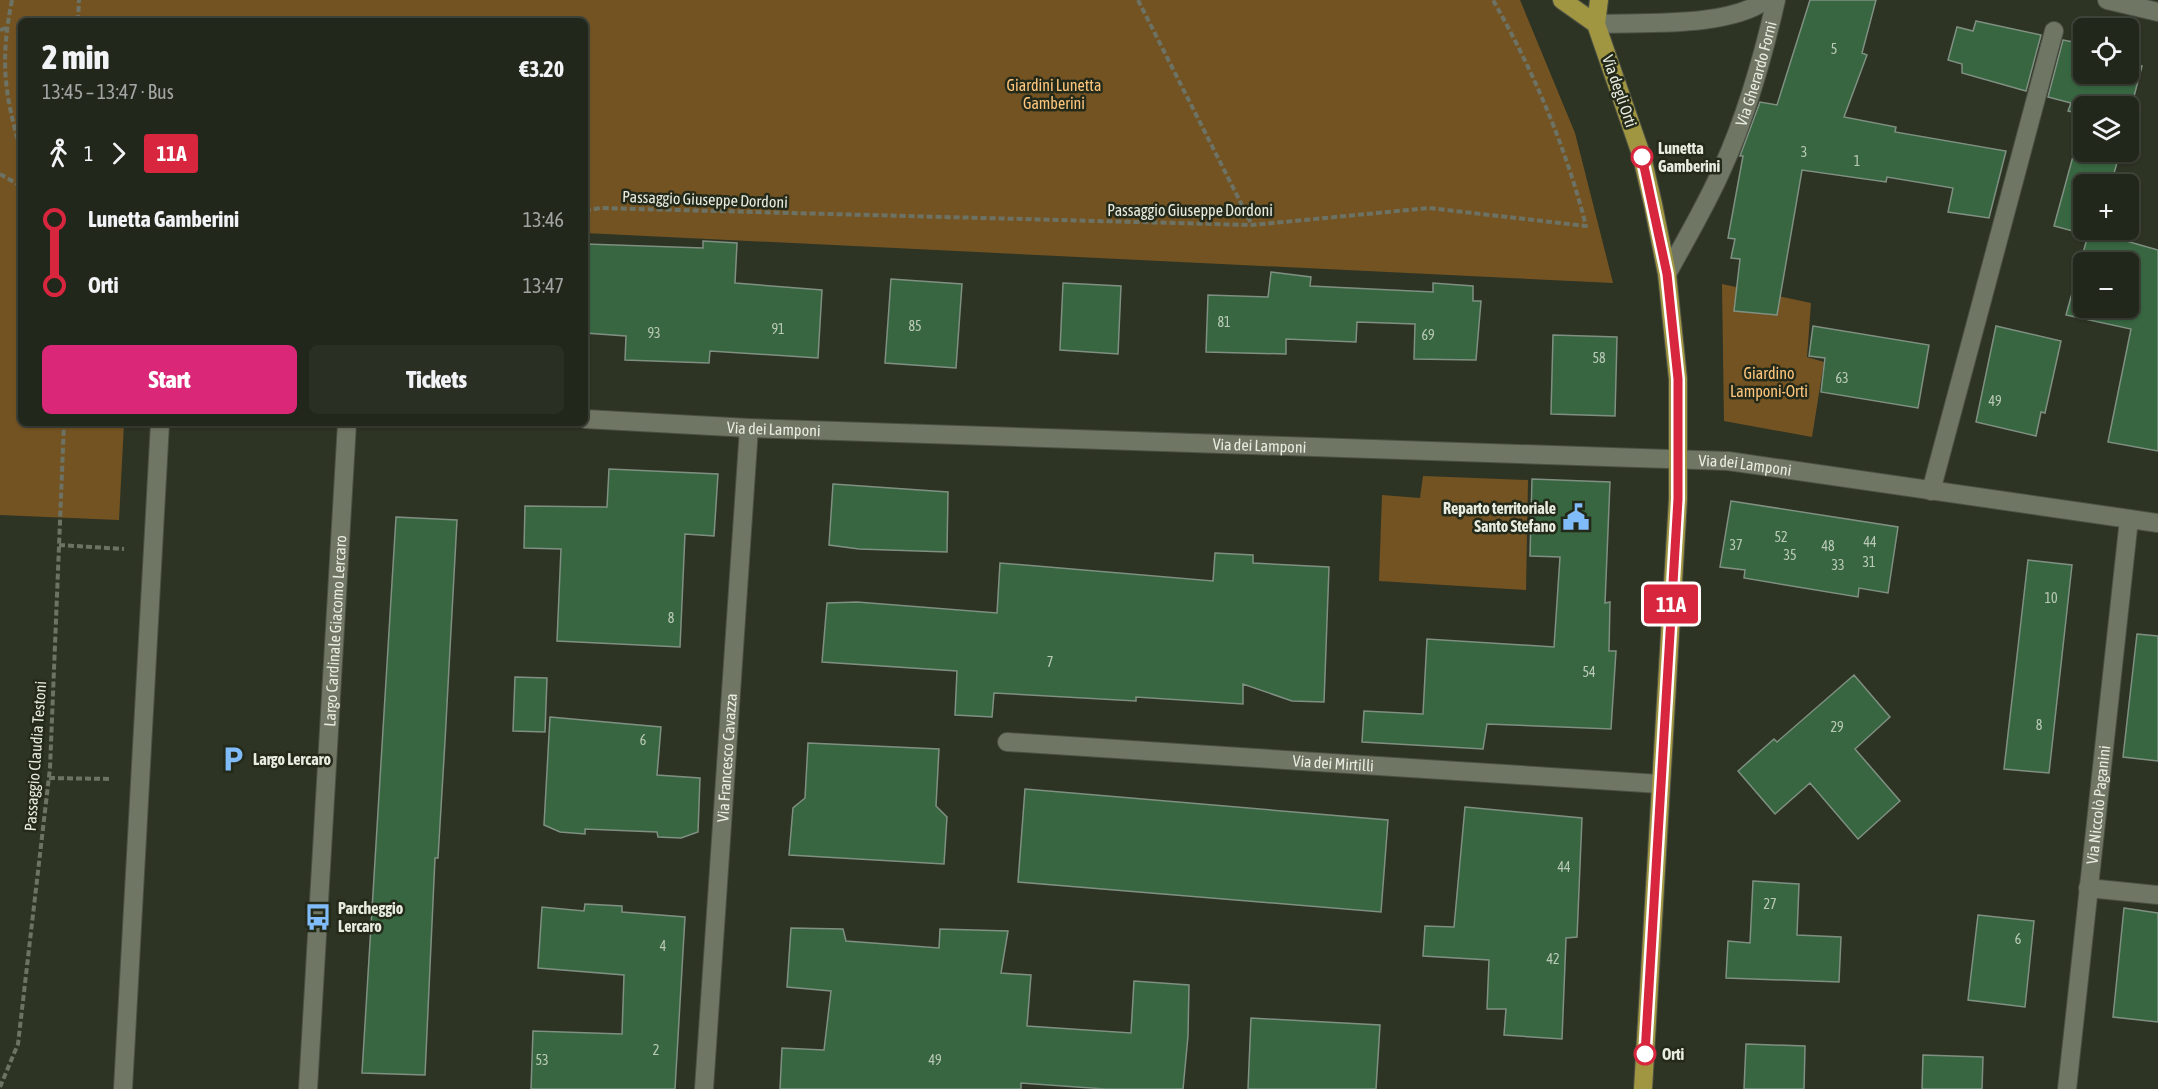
<!DOCTYPE html>
<meta charset="utf-8">
<style>
:root{--surface:#22271b;--page:#2a2f24;--text:#f1f3f6;--muted:#a2a5a3;--line:#3f443a;--accent:#db2777}
body{margin:0;font-family:"Asap Condensed",sans-serif;background:var(--page);color:var(--text);height:100vh;display:flex;flex-direction:column;font-size:22px;white-space:nowrap}
*{box-sizing:border-box;margin:0}
p{font-size:20px;color:var(--muted)}
.icon{flex:none;width:33px;height:33px;fill:none;stroke:currentColor;stroke-width:2;stroke-linecap:round;stroke-linejoin:round}
.map{position:relative;flex:1;overflow:hidden}
.drawer{position:absolute;left:18px;top:18px;width:570px;height:408px;display:flex;flex-direction:column;background:var(--surface);border-radius:9px;box-shadow:0 2px 4px #0004,0 0 0 2px var(--line)}
.drawer>*{flex:none}
.badge{padding:0 12px;border-radius:4px;font-size:21px;line-height:39px}
.fabs{position:absolute;left:2073px;top:18px;display:grid;gap:12px}
.fabs a{display:grid;place-items:center;width:66px;height:66px;border-radius:9px;background:var(--surface);box-shadow:0 2px 4px #0004,0 0 0 2px var(--line);font-size:30px}
.map>.badge{position:absolute;translate:-50% -50%;box-shadow:0 0 0 3px #fff}
.legs{display:flex;align-items:center;gap:9px;height:66px;padding:0 24px;font-size:20px}
.legs p{margin-inline-start:auto}
.overview{display:flex;align-items:center;justify-content:space-between;height:102px;padding:0 24px}
h1{font-size:33px;font-weight:800;line-height:45px}
.action{display:flex;gap:12px;margin-top:auto;padding:12px 24px}
.action a{flex:1;height:69px;border-radius:9px;background:var(--accent);color:#fff;font-size:24px;font-weight:800;line-height:69px;text-align:center}
.action a+a{background:var(--page);color:var(--text)}
ul{padding:0 24px;list-style:none}
li{display:flex;align-items:center;gap:21px;height:66px;font-size:22px}
li i{display:grid;place-items:center;width:9px;height:100%;margin:0 8px;background:currentColor}
li i::after{content:'';width:15px;height:15px;margin:-8px;border:4px solid;border-radius:50%;background:var(--surface)}
li p{margin-inline-start:auto}
li:first-child i{background:linear-gradient(#0000 50%,currentColor 0)}
li:last-child i{background:linear-gradient(currentColor 50%,#0000 0)}
.map>svg:first-child{display:block}
.green{fill:#745323}
.building{fill:#376640;stroke:#7f9082;stroke-width:1.5;fill-rule:evenodd}
.lines{fill:none;stroke-linecap:round;stroke-linejoin:round}
.minor-casing{stroke:#4c5144;stroke-width:20}
.major-casing{stroke:#4c5144;stroke-width:20}
.path{stroke:#6d7364;stroke-width:4;stroke-dasharray:6 3;stroke-linecap:butt}
.minor{stroke:#707664;stroke-width:18}
.major{stroke:#a09541;stroke-width:18}
.line-1-casing{stroke:#fff;stroke-width:14}
.line-1{stroke:#d7263d;stroke-width:9}
.stop-1-dot{fill:#fff;stroke:#d7263d;stroke-width:3}
.labels{text-anchor:middle;stroke-width:5;stroke-linejoin:round;paint-order:stroke}
.number-label{font-size:14px;fill:#bbcab8}
.street-label{font-size:16px;fill:#e7ebe0;stroke:#242a1a}
.park-label{font-size:16px;fill:#fec67d;stroke:#242a1a}
.stop-label{font-size:16px;font-weight:bold;fill:#e7ebe0;stroke:#242a1a;text-anchor:start}
.poi-label{font-size:16px;font-weight:bold;fill:#e7ebe0;stroke:#242a1a;text-anchor:start}
</style>
<div class="map">
<svg width="2158" height="1089" viewBox="0 0 2158 1089">
<rect width="100%" height="100%" fill="#2e3424"/>
<path class="green" d="M 0,0 L 1520,0 L 1575,133 L 1613,283 L 585,233 L 585,21 L 21,21 L 21,423 L 124,423 L 119,520 L 0,515 Z
M 1722,284 L 1811,303 L 1807,357 L 1824,362 L 1812,437 L 1724,421 Z
M 1423,476 L 1528,480 L 1526,590 L 1379,581 L 1382,495 L 1420,498 Z"/>
<path class="building" d="M 1810,0 L 1876,0 L 1862,53 L 1867,55 L 1844,117 L 1896,127 L 1895,132 L 2006,151 L 1989,218 L 1948,212 L 1953,188 L 1887,177 L 1886,182 L 1802,170 L 1777,315 L 1734,311 L 1740,259 L 1731,258 L 1735,239 L 1728,238 L 1743,156 L 1740,156 L 1760,102 L 1777,105 Z
M 1976,21 L 2041,35 L 2026,91 L 1962,73 L 1962,64 L 1948,60 L 1957,27 L 1973,31 Z
M 2063,40 L 2084,44 L 2084,74 L 2128,74 L 2128,62 L 2142,66 L 2128,119 L 2128,106 L 2084,106 L 2084,115 L 2068,111 L 2071,103 L 2048,97 Z
M 2084,116 L 2084,152 L 2120,152 L 2113,177 L 2121,179 L 2119,184 L 2084,184 L 2084,230 L 2106,230 L 2105,235 L 2158,250 L 2158,451 L 2108,442 L 2131,329 L 2066,315 L 2088,235 L 2054,226 ZM 2084,262 L 2128,262 L 2128,308 L 2084,308 Z
M 703,241 L 737,243 L 735,283 L 822,290 L 818,358 L 710,351 L 709,363 L 625,360 L 626,336 L 585,333 L 586,244 L 703,248 Z
M 1271,272 L 1311,277 L 1310,286 L 1433,292 L 1433,283 L 1473,286 L 1473,301 L 1481,301 L 1476,360 L 1414,359 L 1415,324 L 1357,322 L 1356,342 L 1286,339 L 1286,354 L 1206,352 L 1208,295 L 1268,297 Z
M 891,279 L 962,284 L 956,368 L 885,363 Z
M 1063,283 L 1121,286 L 1118,354 L 1060,350 Z
M 1813,326 L 1929,345 L 1918,408 L 1821,392 L 1825,358 L 1809,356 Z
M 1996,326 L 2061,341 L 2045,413 L 2041,412 L 2036,436 L 1976,422 Z
M 1553,335 L 1617,337 L 1615,416 L 1551,414 Z
M 609,469 L 718,474 L 714,536 L 685,534 L 680,647 L 557,641 L 561,549 L 524,548 L 525,506 L 607,507 Z
M 1532,479 L 1610,482 L 1605,603 L 1610,602 L 1609,651 L 1616,651 L 1611,729 L 1487,724 L 1483,749 L 1362,742 L 1364,711 L 1423,714 L 1427,639 L 1554,647 L 1560,557 L 1530,556 Z
M 833,484 L 948,492 L 947,552 L 859,549 L 829,545 Z
M 1731,501 L 1898,527 L 1888,593 L 1859,588 L 1858,597 L 1744,578 L 1745,570 L 1720,567 Z
M 396,517 L 457,520 L 445,741 L 438,858 L 435,858 L 425,1075 L 362,1073 Z
M 1215,553 L 1253,555 L 1253,563 L 1329,567 L 1324,702 L 1292,701 L 1243,684 L 1243,704 L 1136,697 L 1136,701 L 994,693 L 992,717 L 955,715 L 957,671 L 822,662 L 827,603 L 857,602 L 997,613 L 1000,563 L 1213,581 Z
M 2028,560 L 2072,565 L 2049,773 L 2004,769 Z
M 2137,634 L 2158,636 L 2158,761 L 2123,757 Z
M 1854,675 L 1890,717 L 1855,749 L 1900,801 L 1858,839 L 1810,783 L 1775,814 L 1738,771 L 1774,739 L 1777,742 Z
M 515,677 L 547,678 L 545,732 L 513,731 Z
M 550,717 L 661,727 L 657,775 L 700,778 L 698,832 L 681,838 L 658,837 L 657,832 L 585,829 L 585,834 L 560,832 L 544,825 Z
M 808,743 L 939,749 L 936,806 L 947,817 L 944,864 L 789,855 L 793,808 L 805,798 Z
M 1025,789 L 1388,820 L 1381,912 L 1018,882 Z
M 1465,807 L 1582,818 L 1577,937 L 1566,938 L 1562,1039 L 1504,1035 L 1506,1009 L 1487,1009 L 1489,960 L 1423,956 L 1425,926 L 1454,927 Z
M 1753,881 L 1799,884 L 1797,935 L 1841,937 L 1839,982 L 1726,978 L 1728,941 L 1750,943 Z
M 585,904 L 622,906 L 622,912 L 685,917 L 675,1089 L 531,1089 L 533,1031 L 622,1034 L 624,975 L 538,968 L 542,907 L 584,911 Z
M 2124,908 L 2158,913 L 2158,1022 L 2113,1017 Z
M 1978,915 L 2034,921 L 2025,1007 L 1968,1000 Z
M 791,928 L 843,929 L 846,941 L 939,948 L 940,929 L 1008,931 L 1001,973 L 1031,975 L 1027,1026 L 1131,1033 L 1134,981 L 1189,985 L 1188,1036 L 1183,1089 L 1105,1089 L 1021,1083 L 1021,1089 L 780,1089 L 782,1048 L 824,1050 L 831,991 L 787,987 Z
M 1251,1018 L 1380,1025 L 1376,1089 L 1248,1089 Z
M 1746,1044 L 1805,1046 L 1804,1089 L 1744,1089 Z
M 1923,1055 L 1983,1057 L 1982,1089 L 1922,1089 Z"/>
<g class="lines">
<defs>
<g id="minor">
<path d="M 2107,0 L 2158,12"/>
<path d="M 1596,24 C 1644,22 1727,28 1766,0"/>
<path id="s1" d="M 1667,274 C 1686,239 1707,204 1723,167 C 1747,114 1763,57 1776,0"/>
<path id="s2" d="M 585,419 L 749,428 L 1728,461 L 2158,523"/>
<path d="M 1931,491 L 2054,31"/>
<path id="s3" d="M 1007,742 L 1660,784"/>
<path d="M 2088,888 L 2158,895"/>
<path d="M 123,1089 L 160,423"/>
<path id="s4" d="M 308,1089 L 347,423"/>
<path id="s5" d="M 704,1089 L 749,428"/>
<path id="s6" d="M 2067,1089 L 2129,519"/>
</g>
<path id="major" d="M 1562,0 L 1596,24
M 1599,0 L 1596,24 L 1642,157 L 1653,204 L 1667,274 L 1678,379 L 1678,499 L 1643,1089"/>
</defs>
<use href="#minor" class="minor-casing"/>
<use href="#major" class="major-casing"/>
<path class="path" d="M 12,0 C 0,60 4,93 21,151
M 1138,0 L 1252,225
M 78,21 L 79,0
M 0,30 L 6,28
M 0,174 L 21,186
M 585,211 L 600,208 L 1252,225 L 1429,208 L 1586,226 C 1566,147 1533,70 1493,0
M 59,545 L 124,549
M 49,778 L 111,779
M 0,1087 L 18,1044 L 50,768 L 64,423"/>
<use href="#minor" class="minor"/>
<use href="#major" class="major"/>
</g>
<g class="lines">
<defs>
<path id="line-1" d="M 1642,157 L 1667,274 L 1678,379 L 1678,499 L 1645,1054"/>
</defs>
<use href="#line-1" class="line-1-casing"/>
<use href="#line-1" class="line-1"/>
</g>
<defs>
<symbol id="civic-bare" viewBox="-9 -9 18 18"><path d="M-.6-6.5H3V-4.5H.6V-3L4-1V1h2V6H-6V1h2V-1L-.6-3ZM-1.2 2.5V6h2.4V2.5Z" fill="#81bcfa" stroke="#242a1a" stroke-width="2.5" paint-order="stroke"/></symbol>
<symbol id="parking-bare" viewBox="-9 -9 18 18"><path d="M-3.5-5.5H1a3.5 3.5 0 0 1 0 7H-1V5.5H-3.5ZM-1-3.4V-.6H.8a1.4 1.4 0 0 0 0-2.8Z" fill="#81bcfa" stroke="#242a1a" stroke-width="2.5" paint-order="stroke"/></symbol>
<symbol id="bus-bare" viewBox="-9 -9 18 18"><path d="M-5-6H5V4H4V6H2V4H-2V6H-4V4H-5ZM-3.5-4V0h7V-4ZM-3.5 1.2v1.5H-2V1.2ZM2 1.2v1.5H3.5V1.2Z" fill="#81bcfa" stroke="#242a1a" stroke-width="2.5" paint-order="stroke"/></symbol>
</defs>
<g fill-rule="evenodd">
<use href="#civic-bare" x="1557" y="498" width="38" height="38"/>
<use href="#parking-bare" x="214" y="740" width="38" height="38"/>
<use href="#bus-bare" x="299" y="898" width="38" height="38"/>
</g>
<g class="stop-1-dot">
<circle cx="1642" cy="157" r="10"/>
<circle cx="1645" cy="1054" r="10"/>
</g>
<g class="labels">
<g class="number-label">
<text x="1834" y="54">5</text>
<text x="1804" y="157">3</text>
<text x="1857" y="166">1</text>
<text x="1224" y="327">81</text>
<text x="915" y="331">85</text>
<text x="778" y="334">91</text>
<text x="654" y="338">93</text>
<text x="1428" y="340">69</text>
<text x="1599" y="363">58</text>
<text x="1842" y="383">63</text>
<text x="1995" y="406">49</text>
<text x="1781" y="542">52</text>
<text x="1870" y="547">44</text>
<text x="1736" y="550">37</text>
<text x="1828" y="551">48</text>
<text x="1790" y="560">35</text>
<text x="1869" y="567">31</text>
<text x="1838" y="570">33</text>
<text x="2051" y="603">10</text>
<text x="671" y="623">8</text>
<text x="1050" y="667">7</text>
<text x="1589" y="677">54</text>
<text x="2039" y="730">8</text>
<text x="1837" y="732">29</text>
<text x="643" y="745">6</text>
<text x="1564" y="872">44</text>
<text x="1770" y="909">27</text>
<text x="2018" y="944">6</text>
<text x="663" y="951">4</text>
<text x="1553" y="964">42</text>
<text x="656" y="1055">2</text>
<text x="542" y="1065">53</text>
<text x="935" y="1065">49</text>
</g>
<g class="street-label">
<text dy="6" stroke="none"><textPath href="#s1" startOffset="220">Via Gherardo Forni</textPath></text>
<text transform="translate(1620 91) rotate(71)" y="6">Via degli Orti</text>
<text transform="translate(705 199) rotate(2)" y="6">Passaggio Giuseppe Dordoni</text>
<text x="1190" y="216">Passaggio Giuseppe Dordoni</text>
<text dy="6" stroke="none"><textPath href="#s2" startOffset="189">Via dei Lamponi</textPath></text>
<text dy="6" stroke="none"><textPath href="#s2" startOffset="675">Via dei Lamponi</textPath></text>
<text dy="6" stroke="none"><textPath href="#s2" startOffset="1161">Via dei Lamponi</textPath></text>
<text dy="6" stroke="none"><textPath href="#s4" startOffset="459">Largo Cardinale Giacomo Lercaro</textPath></text>
<text transform="translate(35 756) rotate(-86)" y="6">Passaggio Claudia Testoni</text>
<text dy="6" stroke="none"><textPath href="#s5" startOffset="332">Via Francesco Cavazza</textPath></text>
<text dy="6" stroke="none"><textPath href="#s3" startOffset="327">Via dei Mirtilli</textPath></text>
<text dy="6" stroke="none"><textPath href="#s6" startOffset="286">Via Niccolò Paganini</textPath></text>
</g>
<g class="park-label">
<text x="1054" y="91">Giardini Lunetta<tspan x="1054" dy="18">Gamberini</tspan></text>
<text x="1769" y="379">Giardino<tspan x="1769" dy="18">Lamponi-Orti</tspan></text>
</g>
<g class="stop-label">
<text x="1658" y="154">Lunetta<tspan x="1658" dy="18">Gamberini</tspan></text>
<text x="1662" y="1060">Orti</text>
</g>
<g class="poi-label">
<text x="1556" y="514" text-anchor="end">Reparto territoriale<tspan x="1556" dy="18">Santo Stefano</tspan></text>
<text x="253" y="765">Largo Lercaro</text>
<text x="338" y="914">Parcheggio<tspan x="338" dy="18">Lercaro</tspan></text>
</g>
</g>
</svg>
<div class="fabs">
<a><svg class="icon" aria-label="locate" viewBox="0 0 24 24"><circle cx="12" cy="12" r="6"/><path d="M12 2v4M12 18v4M2 12h4M18 12h4"/></svg></a>
<a><svg class="icon" aria-label="layers" viewBox="0 0 24 24"><path d="M12 4l9 5-9 5-9-5zM3 14l9 5 9-5"/></svg></a>
<a>+</a>
<a>−</a>
</div>
<b class="badge" style="left:1671px;top:604px;background:#d7263d;color:#fff">11A</b>
<section class="drawer">
<div class="overview"><div><h1>2 min</h1><p>13:45 – 13:47 · Bus</p></div><b>€3.20</b></div>
<div class="legs"><svg class="icon" aria-label="walk" viewBox="0 0 24 24"><circle cx="13" cy="4" r="2"/><path d="M13 8l-2 6 4 7M11 14l-3 7M7 12l3-4h3l4 4"/></svg>1<svg class="icon" aria-label="forward" viewBox="0 0 24 24"><path d="M9 5l7 7-7 7"/></svg><b class="badge" style="background:#d7263d;color:#fff">11A</b></div>
<ul>
<li><i style="color:#d7263d"></i><b>Lunetta Gamberini</b><p>13:46</p></li>
<li><i style="color:#d7263d"></i><b>Orti</b><p>13:47</p></li>
</ul>
<div class="action"><a>Start</a><a>Tickets</a></div>
</section>
</div>
